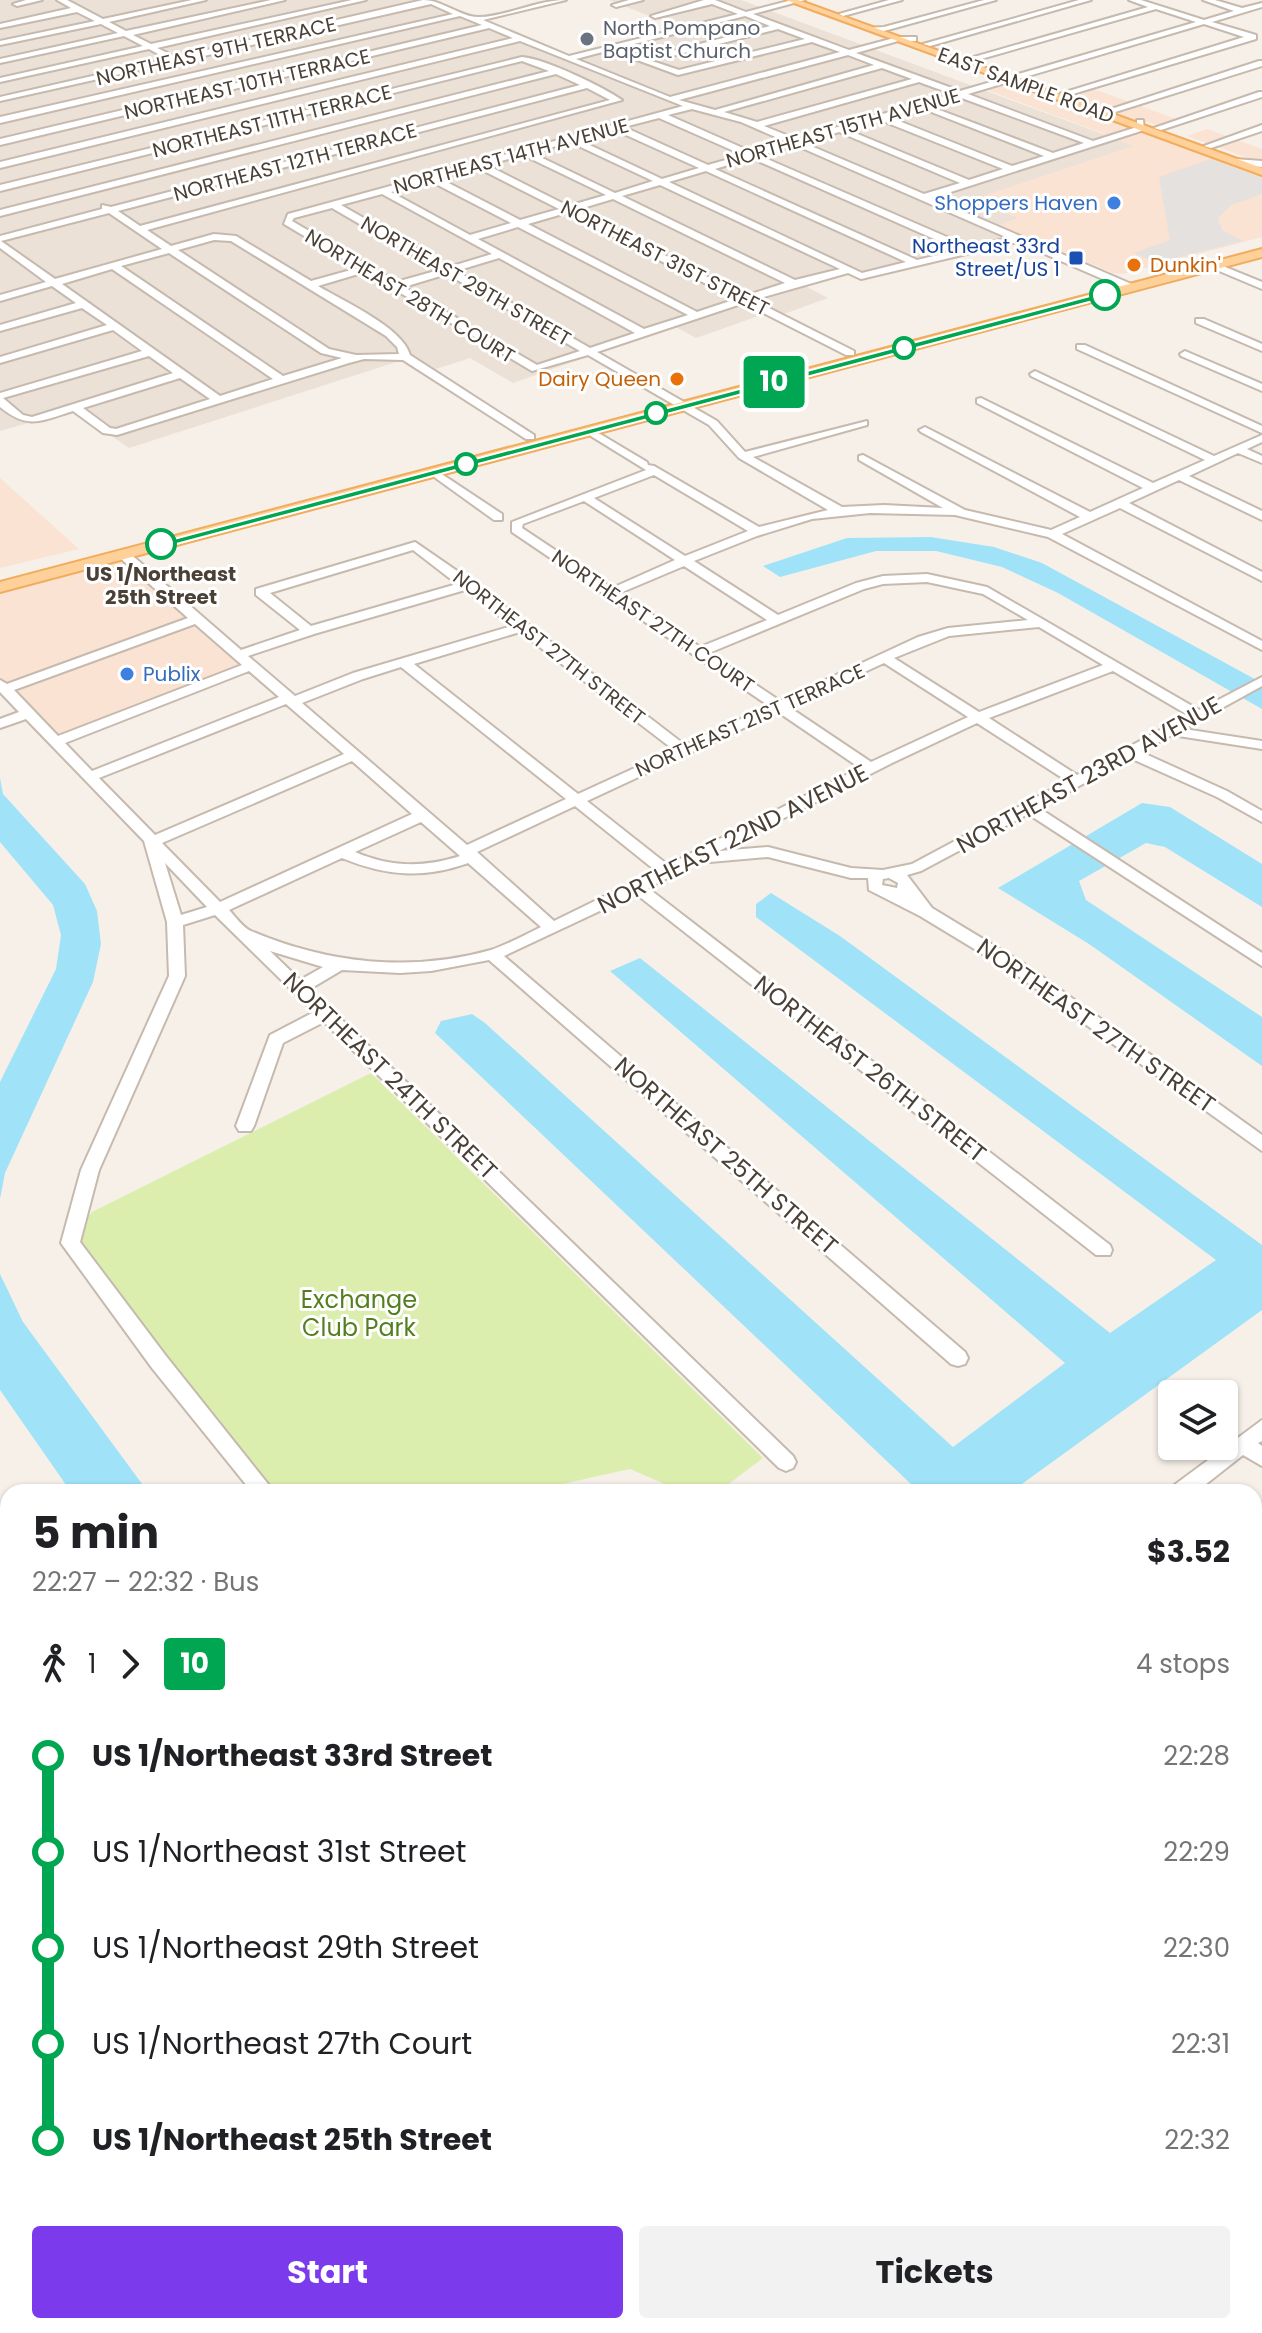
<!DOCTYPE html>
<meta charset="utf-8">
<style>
:root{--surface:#fff;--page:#f2f2f2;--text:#202124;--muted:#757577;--accent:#7c3aed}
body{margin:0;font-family:Poppins,sans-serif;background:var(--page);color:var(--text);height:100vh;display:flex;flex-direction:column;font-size:30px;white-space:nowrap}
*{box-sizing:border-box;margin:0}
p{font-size:26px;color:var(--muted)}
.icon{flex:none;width:44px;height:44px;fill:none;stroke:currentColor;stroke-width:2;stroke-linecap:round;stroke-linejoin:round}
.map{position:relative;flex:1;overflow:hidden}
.drawer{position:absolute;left:0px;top:1484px;width:1262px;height:850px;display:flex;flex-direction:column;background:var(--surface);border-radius:24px 24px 0 0;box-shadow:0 2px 6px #0004}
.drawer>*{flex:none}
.badge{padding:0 16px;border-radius:6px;font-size:28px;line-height:52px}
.fabs{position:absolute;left:1158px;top:1380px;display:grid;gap:16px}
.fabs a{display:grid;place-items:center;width:80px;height:80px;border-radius:8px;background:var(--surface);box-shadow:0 2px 6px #0004;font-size:40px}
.map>.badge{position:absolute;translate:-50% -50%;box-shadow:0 0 0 4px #fff}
.legs{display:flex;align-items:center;gap:12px;height:88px;padding:0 32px;font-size:26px}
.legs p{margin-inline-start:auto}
.overview{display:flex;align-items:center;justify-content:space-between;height:136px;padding:0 32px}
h1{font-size:44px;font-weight:700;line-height:60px}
.cta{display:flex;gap:16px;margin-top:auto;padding:16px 32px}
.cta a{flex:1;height:92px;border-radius:8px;background:var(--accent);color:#fff;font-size:32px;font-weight:700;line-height:92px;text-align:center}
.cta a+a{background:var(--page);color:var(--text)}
ul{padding:0 32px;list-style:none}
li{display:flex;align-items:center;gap:28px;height:96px;font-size:30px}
li i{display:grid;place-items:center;width:12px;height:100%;margin:0 10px;background:currentColor}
li i::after{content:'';width:20px;height:20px;margin:-10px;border:6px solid;border-radius:50%;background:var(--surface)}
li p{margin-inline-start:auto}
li:first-child i{background:linear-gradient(#0000 50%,currentColor 0)}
li:last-child i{background:linear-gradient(currentColor 50%,#0000 0)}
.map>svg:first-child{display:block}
.residential{fill:#ebe1d7}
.commercial{fill:#fae3d3}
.green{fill:#dceeae}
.parking{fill:#e4e1de}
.water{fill:#a0e3f8}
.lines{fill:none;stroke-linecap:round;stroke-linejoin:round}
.minor-casing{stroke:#c6b9ae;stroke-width:4}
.major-casing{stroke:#f1ac5d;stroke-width:4}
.minor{fill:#fff;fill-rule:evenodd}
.major{fill:#ffd19a;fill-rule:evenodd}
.line-1{fill:#00a651;stroke:#fff;stroke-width:2}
.worship-dot{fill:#6b7280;stroke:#fff;stroke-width:3}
.shop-dot{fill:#3f7fe0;stroke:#fff;stroke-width:3}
.transit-dot{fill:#1a4fb4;stroke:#fff;stroke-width:3}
.food-dot{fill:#e8710a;stroke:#fff;stroke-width:3}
.stop-1-dot{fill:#fff;stroke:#00a651;stroke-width:4}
.labels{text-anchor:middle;stroke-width:6;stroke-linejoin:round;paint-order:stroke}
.far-worship-label{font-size:20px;fill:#5b616d;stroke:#fff;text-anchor:start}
.far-street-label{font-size:20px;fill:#4b4036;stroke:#fff}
.far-shop-label{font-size:20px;fill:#366cbe;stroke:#fff;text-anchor:end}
.far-transit-label{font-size:20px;fill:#164399;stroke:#fff;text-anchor:end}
.far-food-label{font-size:20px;fill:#c56008;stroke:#fff;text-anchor:start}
.far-stop-label{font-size:20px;font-weight:bold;fill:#4b4036;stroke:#fff}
.street-label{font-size:24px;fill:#4b4036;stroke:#fff}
.park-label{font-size:24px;fill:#547f21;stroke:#fff}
</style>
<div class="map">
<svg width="1262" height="2333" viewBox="0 0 1262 2333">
<rect width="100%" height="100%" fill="#f6f0e9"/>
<path class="residential" d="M 0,0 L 420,0 L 452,14 L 486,20 L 570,56 L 680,28 L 609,0 L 741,0 L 1135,146 L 975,200 L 1019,218 L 1001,225 L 1028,238 L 860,280 L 848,274 L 803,285 L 828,298 L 784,314 L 764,314 L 696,338 L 674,326 L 513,383 L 470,358 L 436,369 L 415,356 L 129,448 L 74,410 L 0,431 Z"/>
<path class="commercial" d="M 1010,80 L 1055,98 L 1088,87 L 1179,120 L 1160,126 L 1147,122 L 1107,135 L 982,88 Z
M 1207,129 L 1262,149 L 1262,163 L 1187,136 Z
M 1135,132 L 1145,132 L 1262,176 L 1262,237 L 1123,274 L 1113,273 L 1000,225 L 1018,218 L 974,199 L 1133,146 L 1115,138 Z
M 0,478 L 79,549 L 0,568 Z
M 123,557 L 244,666 L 57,739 L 0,678 L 0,591 Z"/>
<path class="green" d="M 371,1073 L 763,1458 L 718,1492 L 683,1492 L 630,1469 L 526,1492 L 273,1492 L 71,1238 L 92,1212 Z"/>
<path class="parking" d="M 1211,159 L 1262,178 L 1262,194 L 1231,205 L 1218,218 L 1222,230 L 1243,241 L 1156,263 L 1134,253 L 1170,240 L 1159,177 Z"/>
<path class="water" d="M 931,537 L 994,547 L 1042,563 L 1262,683 L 1262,709 L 1058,593 L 1002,567 L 936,551 L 876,551 L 780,577 L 763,566 L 847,538 Z
M 0,778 L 3,794 L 85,884 L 97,911 L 101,944 L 93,982 L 5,1173 L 0,1199 L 0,1082 L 56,969 L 61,935 L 53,905 L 0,842 Z
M 1142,803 L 1170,807 L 1262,864 L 1262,907 L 1165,847 L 1146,843 L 1079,881 L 1086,900 L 1262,1017 L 1262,1066 L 1089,944 L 998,888 Z
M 771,893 L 840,936 L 1262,1245 L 1262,1310 L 1011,1492 L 903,1492 L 912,1485 L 435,1033 L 441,1021 L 472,1014 L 485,1023 L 953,1447 L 1065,1363 L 610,971 L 640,958 L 1110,1333 L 1216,1260 L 756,917 L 756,904 Z
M 0,1274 L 23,1322 L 148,1492 L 71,1492 L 0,1390 Z
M 8,1671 L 8,1927 L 0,1925 L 0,1678 Z
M 1254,1908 L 1262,1914 L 1262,2199 L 1254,2193 Z"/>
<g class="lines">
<defs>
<path id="minor" d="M 26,0 L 42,0 L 17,6 L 13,4 Z
M 57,0 L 67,0 L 103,19 L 192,0 L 206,0 L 109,22 L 126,31 L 271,0 L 285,0 L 133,35 L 151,44 L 352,0 L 366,0 L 157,48 L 176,57 L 423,0 C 443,0 460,17 478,17 C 506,17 536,0 566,0 L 483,20 L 569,56 L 738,14 L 712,4 L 655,18 L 651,16 L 704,0 L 715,0 L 746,12 L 792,0 L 805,0 L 753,14 L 849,50 L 898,37 L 916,37 L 916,41 L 898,41 L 856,53 L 960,91 L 1196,22 L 1156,9 L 974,61 L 967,59 L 1148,7 L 1129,0 L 1141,0 L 1204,20 L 1234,11 L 1203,0 L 1215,0 L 1242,8 L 1262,3 L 1262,7 L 1212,22 L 1256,35 L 1256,39 L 1066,96 L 1059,94 L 1244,37 L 1204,24 L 968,94 L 1093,141 L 1137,127 L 1137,120 L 1143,120 L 1144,130 L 932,198 L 1136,286 L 1136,290 L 1128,290 L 1017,242 L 861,279 L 848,273 L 753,300 L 854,351 L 854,355 L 846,355 L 744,303 L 597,352 L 717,421 L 745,452 L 867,421 L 867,425 L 753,457 L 842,507 L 884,505 L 943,508 L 859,460 L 859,456 L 863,455 L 965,510 L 1051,530 L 1080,517 L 921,432 L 919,430 L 925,427 L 1090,512 L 1143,488 L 977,403 L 977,399 L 981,398 L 1153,483 L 1205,460 L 1031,376 L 1030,374 L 1035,371 L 1214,456 L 1262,435 L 1262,442 L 1247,449 L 1262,456 L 1262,463 L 1238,453 L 1189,476 L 1262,511 L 1262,520 L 1179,480 L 1129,503 L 1262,572 L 1262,581 L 1120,508 L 1062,534 L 1262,641 L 1262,650 L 1048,537 L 955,515 L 870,513 L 812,519 L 757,536 L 694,561 L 778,615 L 856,583 L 883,576 L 927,574 L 987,587 L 1199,710 L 1262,677 L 1262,686 L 1184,729 L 1262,741 L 1262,749 L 1172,735 L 1141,752 L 1227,791 L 1262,811 L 1262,822 L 1217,797 L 1130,758 L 1039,808 L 1262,953 L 1262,966 L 1028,814 L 921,871 L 907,875 L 932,908 L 1026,965 L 1262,1135 L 1262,1151 L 1014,973 L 920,916 L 869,890 L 868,878 L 851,878 L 768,857 L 710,862 L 704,859 L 648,888 L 1110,1245 L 1112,1250 L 1110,1255 L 1096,1255 L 636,894 L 504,956 L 965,1352 L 968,1358 L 965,1364 L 958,1366 L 951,1364 L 489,960 L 431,971 L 400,973 L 342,970 L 310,989 L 793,1456 L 796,1462 L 793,1468 L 786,1471 L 779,1468 L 324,1022 L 283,1043 L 254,1126 L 251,1131 L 239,1131 L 236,1126 L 270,1035 L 314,1012 L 215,915 L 183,925 L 185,976 L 99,1170 L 80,1242 L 166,1356 L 272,1489 L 271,1492 L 252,1492 L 152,1368 L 61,1243 L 81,1170 L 169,976 L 167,922 L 144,841 L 26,719 L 0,728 L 0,719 L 19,712 L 0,692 L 0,680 L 7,684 L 188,618 L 119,557 L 119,551 L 127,551 L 241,650 L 300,630 L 256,595 L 256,589 L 415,542 L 473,582 L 685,745 L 769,706 L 512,532 L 512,522 L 646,470 L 586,433 L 584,431 L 590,428 L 647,462 L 648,465 L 654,466 L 759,527 L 828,510 L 739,458 L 709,425 L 588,355 L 532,371 L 365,272 L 318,286 C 343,301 402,327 410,355 L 534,435 L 534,439 L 526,439 L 403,360 L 364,359 L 349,363 L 117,435 L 103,433 L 73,411 C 41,421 28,430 0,407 L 0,393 L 142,351 L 113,330 L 0,363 L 0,357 L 107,325 L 82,308 L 0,331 L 0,325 L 76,303 L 52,286 L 0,301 L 0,295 L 46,282 L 0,248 L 0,236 L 102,209 L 102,205 L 111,207 L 580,85 L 556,74 L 0,216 L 0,210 L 549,71 L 522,61 L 0,191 L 0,185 L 522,57 C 546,59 603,87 622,100 L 147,230 L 171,246 L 214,234 L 236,236 L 311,281 L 358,268 L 284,224 L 288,214 L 683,106 L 520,41 L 0,168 L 0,162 L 513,38 L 489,28 L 0,145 L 0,139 L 482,25 L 460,16 L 0,123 L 0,117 L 453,14 L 431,4 L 182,61 L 179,64 L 174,62 L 0,101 L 0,97 L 167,59 L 149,49 L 0,82 L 0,78 L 143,46 L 124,36 L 0,63 L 0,59 L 118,33 L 101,24 L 0,45 L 0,41 L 95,21 L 77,12 L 0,28 L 0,24 L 71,8 ZM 745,16 L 770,26 L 645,58 L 618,48 ZM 778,29 L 805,39 L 679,70 L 652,61 ZM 812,42 L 840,52 L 670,97 L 576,59 L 610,50 L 678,75 ZM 848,55 L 874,65 L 715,110 L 679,100 ZM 882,68 L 912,79 L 757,122 L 724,112 ZM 919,82 L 952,94 L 796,139 L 764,126 ZM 587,88 L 610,100 L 140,226 L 118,211 ZM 959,97 L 1084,143 L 1053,153 L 929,106 ZM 921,108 L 1044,156 L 1012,166 L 889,117 ZM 692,109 L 741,122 L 787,142 L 752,152 L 668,115 ZM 659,118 L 743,155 L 708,165 L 624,127 ZM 880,120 L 1003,169 L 969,180 L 848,130 ZM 615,130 L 699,168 L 662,179 L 579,140 ZM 839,132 L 960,183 L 924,194 L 804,143 ZM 570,142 L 653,181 L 615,193 L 532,153 ZM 795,145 L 1008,238 L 970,247 L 760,156 ZM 523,155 L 606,195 L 568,206 L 487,165 ZM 751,158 L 959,250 L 917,260 L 715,169 ZM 478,168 L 559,209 L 520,220 L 439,178 ZM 706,171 L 906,262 L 862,273 L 669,182 ZM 430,181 L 511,223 L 470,235 L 391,192 ZM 660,185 L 840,269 L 795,280 L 622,196 ZM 382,194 L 492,254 L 449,267 L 341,205 ZM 613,199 L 785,283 L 745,296 L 576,210 ZM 332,208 L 439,270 L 396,282 L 292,221 L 294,218 ZM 109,213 L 162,249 L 55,279 L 1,241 ZM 566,213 L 736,299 L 697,312 L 528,224 ZM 518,227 L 688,315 L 644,329 L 478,239 ZM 214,240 L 231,241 L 386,336 L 397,347 L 399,354 L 356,355 L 329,349 L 178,250 ZM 169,253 L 321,353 L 342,358 L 283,376 L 121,266 ZM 499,258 L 635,333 L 590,348 L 456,271 ZM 112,269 L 273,379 L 220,396 L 62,284 ZM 447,274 L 580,351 L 537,365 L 404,287 ZM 149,356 L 173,373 L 32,417 L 23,415 L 3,398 ZM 180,378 L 210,399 L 116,429 L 110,428 L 83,408 ZM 654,475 L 748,531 L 685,556 L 594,498 ZM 584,501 L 675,560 L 612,588 L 522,528 L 523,524 ZM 413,550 L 457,584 L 311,626 L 270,593 ZM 684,566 L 767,620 L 700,647 L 620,593 ZM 927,582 L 983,594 L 1028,620 L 948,628 L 918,637 L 780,701 L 709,653 L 864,589 L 883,584 ZM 465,590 L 512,626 L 353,673 L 295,696 L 248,656 L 314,634 ZM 195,624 L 242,665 L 58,736 L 14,690 ZM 1039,627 L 1103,665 L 979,712 L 894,658 L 949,636 ZM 520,632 L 674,750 L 578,794 L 414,664 ZM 884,663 L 968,717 L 871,762 L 789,707 ZM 401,667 L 566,799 L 467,845 L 302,703 L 363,679 ZM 249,671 L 279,697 L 92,771 L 65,743 ZM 1113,671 L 1188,715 L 1077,775 L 989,718 ZM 286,704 L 344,754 L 155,835 L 99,778 ZM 778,712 L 860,768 L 668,865 L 587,801 ZM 977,723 L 1067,781 L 912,864 L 883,870 L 851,868 L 768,847 L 719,851 L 892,763 ZM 352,761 L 412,814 L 220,902 L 162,843 ZM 575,806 L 656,871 L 554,921 L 477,852 ZM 421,822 L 460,856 C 423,868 390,867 355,852 ZM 342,858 C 385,876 424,879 468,863 L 541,927 C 525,935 508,944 491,950 C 410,973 326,963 251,931 C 243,928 235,916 229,910 ZM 165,863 L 207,907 L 181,915 ZM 889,878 L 898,883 L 897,888 L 882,885 L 883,879 ZM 270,951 L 323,967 L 300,980 Z
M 629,0 L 643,0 L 616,7 L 612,5 Z
M 889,0 L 902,0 L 843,16 L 839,14 Z
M 984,0 L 996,0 L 884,31 L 865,28 L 884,27 Z
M 1079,0 L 1091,0 L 930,46 L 923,44 Z
M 1259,61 L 1262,61 L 1262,66 L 1112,113 L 1105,111 Z
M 1259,92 L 1262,92 L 1262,97 L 1161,130 L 1154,128 Z
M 1262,125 L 1262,131 L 1211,148 L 1204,146 Z
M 1235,159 L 1262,161 L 1262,167 L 1232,164 Z
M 1212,264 L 1218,264 L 1262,282 L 1262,289 L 1212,268 Z
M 1196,319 L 1204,319 L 1262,344 L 1262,351 L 1196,323 Z
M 1077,345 L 1085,345 L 1262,426 L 1262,433 L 1077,349 Z
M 1185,351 L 1262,384 L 1262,391 L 1181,356 L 1180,354 Z
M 434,469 L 502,514 L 502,520 L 494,520 L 430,474 L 430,470 Z
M 1262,1420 L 1262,1441 L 1258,1443 L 1262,1446 L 1262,1466 L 1243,1455 L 1196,1492 L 1170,1492 L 1173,1486 Z
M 1254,1595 L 1262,1598 L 1262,1621 L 1254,1618 Z
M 1254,1770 L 1262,1774 L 1262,1799 L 1254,1795 Z
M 0,2211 L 8,2214 L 8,2255 L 0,2252 Z
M 1254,2315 L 1262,2320 L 1262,2333 L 1236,2333 L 1233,2326 L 1254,2326 Z
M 37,2326 L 65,2326 L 68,2333 L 40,2333 Z
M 591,2326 L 621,2326 L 624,2333 L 594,2333 Z
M 865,2326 L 894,2326 L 897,2333 L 868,2333 Z
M 1003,2326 L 1031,2326 L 1029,2333 L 1001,2333 Z"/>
<path id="major" d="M 786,0 L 798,0 L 1262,168 L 1262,175 Z
M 1262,249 L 1262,257 L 0,592 L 0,582 Z
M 452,2326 L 496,2326 L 494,2333 L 449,2333 Z
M 903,2326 L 954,2326 L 957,2333 L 905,2333 Z"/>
</defs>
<use href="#minor" class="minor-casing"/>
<use href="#major" class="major-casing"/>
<use href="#minor" class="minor"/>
<use href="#major" class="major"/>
</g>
<path class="line-1" d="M 1105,292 L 1108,297 L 165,547 L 155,544 Z"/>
<circle class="worship-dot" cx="587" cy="39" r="8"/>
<g class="shop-dot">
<circle cx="1114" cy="203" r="8"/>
<circle cx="127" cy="674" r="8"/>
</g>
<rect class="transit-dot" x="1068" y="250" width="16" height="16" rx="4"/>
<g class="food-dot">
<circle cx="1134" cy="265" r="8"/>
<circle cx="677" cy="379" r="8"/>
</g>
<g class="stop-1-dot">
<circle cx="1105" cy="295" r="14"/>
<circle cx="904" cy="348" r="10"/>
<circle cx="656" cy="413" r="10"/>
<circle cx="466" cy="464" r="10"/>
<circle cx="161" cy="544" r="14"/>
</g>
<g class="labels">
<g class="far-worship-label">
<text x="603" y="35">North Pompano<tspan x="603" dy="23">Baptist Church</tspan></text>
</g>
<g class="far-street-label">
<text transform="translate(216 51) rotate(-13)" y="7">NORTHEAST 9TH TERRACE</text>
<text transform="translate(247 84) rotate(-13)" y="7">NORTHEAST 10TH TERRACE</text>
<text transform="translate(1026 85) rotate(20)" y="7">EAST SAMPLE ROAD</text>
<text transform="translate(272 121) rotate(-14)" y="7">NORTHEAST 11TH TERRACE</text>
<text transform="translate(843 128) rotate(-16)" y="7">NORTHEAST 15TH AVENUE</text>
<text transform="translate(511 156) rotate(-15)" y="7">NORTHEAST 14TH AVENUE</text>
<text transform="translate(295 162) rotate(-15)" y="7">NORTHEAST 12TH TERRACE</text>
<text transform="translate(665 258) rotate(27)" y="7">NORTHEAST 31ST STREET</text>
<text transform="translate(466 281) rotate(30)" y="7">NORTHEAST 29TH STREET</text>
<text transform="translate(410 296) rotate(31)" y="7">NORTHEAST 28TH COURT</text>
<text transform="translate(653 621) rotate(34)" y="7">NORTHEAST 27TH COURT</text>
<text transform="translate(549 647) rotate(38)" y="7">NORTHEAST 27TH STREET</text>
<text transform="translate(750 720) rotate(-24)" y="7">NORTHEAST 21ST TERRACE</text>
</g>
<g class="far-shop-label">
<text x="1098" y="210">Shoppers Haven</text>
<text x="143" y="681" text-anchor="start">Publix</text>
</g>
<g class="far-transit-label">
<text x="1060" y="253">Northeast 33rd<tspan x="1060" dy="23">Street/US 1</tspan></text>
</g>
<g class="far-food-label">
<text x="1150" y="272">Dunkin'</text>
<text x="661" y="386" text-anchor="end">Dairy Queen</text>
</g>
<g class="far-stop-label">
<text x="161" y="581">US 1/Northeast<tspan x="161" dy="23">25th Street</tspan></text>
</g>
<g class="street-label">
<text transform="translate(1089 775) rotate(-29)" y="8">NORTHEAST 23RD AVENUE</text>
<text transform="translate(733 839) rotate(-27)" y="8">NORTHEAST 22ND AVENUE</text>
<text transform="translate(1096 1026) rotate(35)" y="8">NORTHEAST 27TH STREET</text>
<text transform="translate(870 1069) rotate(38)" y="8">NORTHEAST 26TH STREET</text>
<text transform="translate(390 1076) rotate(44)" y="8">NORTHEAST 24TH STREET</text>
<text transform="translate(726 1156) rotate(41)" y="8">NORTHEAST 25TH STREET</text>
</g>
<g class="park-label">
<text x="359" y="1308">Exchange<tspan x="359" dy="28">Club Park</tspan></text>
</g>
</g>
</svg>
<div class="fabs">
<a><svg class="icon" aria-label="layers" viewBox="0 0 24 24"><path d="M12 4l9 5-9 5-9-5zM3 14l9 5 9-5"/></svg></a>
</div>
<b class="badge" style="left:774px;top:382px;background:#00a651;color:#fff">10</b>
<section class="drawer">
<div class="overview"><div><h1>5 min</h1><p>22:27 – 22:32 · Bus</p></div><b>$3.52</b></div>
<div class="legs"><svg class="icon" aria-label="walk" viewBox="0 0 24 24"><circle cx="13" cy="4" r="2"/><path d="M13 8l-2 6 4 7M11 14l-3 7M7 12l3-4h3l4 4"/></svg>1<svg class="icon" aria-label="forward" viewBox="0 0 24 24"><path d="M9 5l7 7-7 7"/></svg><b class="badge" style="background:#00a651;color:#fff">10</b><p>4 stops</p></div>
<ul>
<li><i style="color:#00a651"></i><b>US 1/Northeast 33rd Street</b><p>22:28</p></li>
<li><i style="color:#00a651"></i><span>US 1/Northeast 31st Street</span><p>22:29</p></li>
<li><i style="color:#00a651"></i><span>US 1/Northeast 29th Street</span><p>22:30</p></li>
<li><i style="color:#00a651"></i><span>US 1/Northeast 27th Court</span><p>22:31</p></li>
<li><i style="color:#00a651"></i><b>US 1/Northeast 25th Street</b><p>22:32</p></li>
</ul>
<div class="cta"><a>Start</a><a>Tickets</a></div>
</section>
</div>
